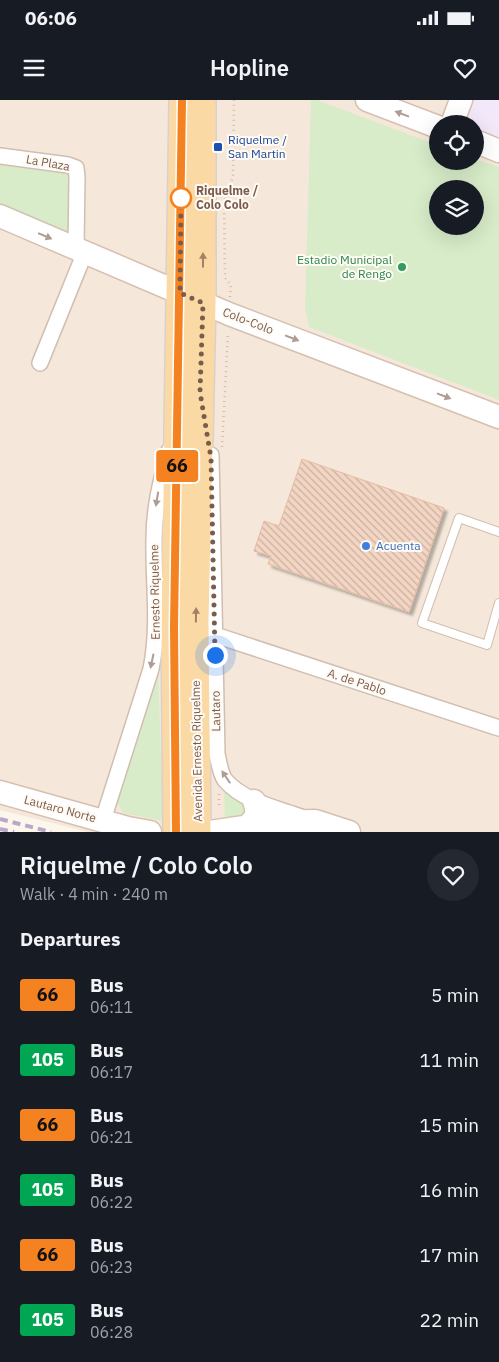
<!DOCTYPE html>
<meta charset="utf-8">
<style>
:root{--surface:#171b24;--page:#242831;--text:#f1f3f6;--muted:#9ea1a6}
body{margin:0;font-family:"IBM Plex Sans",sans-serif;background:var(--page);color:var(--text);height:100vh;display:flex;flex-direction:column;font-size:19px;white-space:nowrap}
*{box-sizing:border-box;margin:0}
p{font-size:16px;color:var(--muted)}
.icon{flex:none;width:28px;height:28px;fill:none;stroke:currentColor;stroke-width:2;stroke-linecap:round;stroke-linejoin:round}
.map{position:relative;height:732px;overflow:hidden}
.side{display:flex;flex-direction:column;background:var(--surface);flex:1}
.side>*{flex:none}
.badge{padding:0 10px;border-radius:4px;font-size:18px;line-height:32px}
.controls{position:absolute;left:429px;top:15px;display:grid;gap:10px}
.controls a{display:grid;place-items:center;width:55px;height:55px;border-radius:50%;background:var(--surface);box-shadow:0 5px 20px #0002;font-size:25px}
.you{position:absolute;width:25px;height:25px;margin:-12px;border:4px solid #fff;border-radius:50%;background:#1a73e8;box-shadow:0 0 0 8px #1a73e833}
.map>.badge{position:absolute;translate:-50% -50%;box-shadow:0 0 0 2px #fff}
h2{padding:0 20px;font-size:19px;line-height:45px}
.round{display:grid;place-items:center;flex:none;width:52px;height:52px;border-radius:26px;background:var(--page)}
.overview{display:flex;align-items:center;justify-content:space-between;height:85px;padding:0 20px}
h1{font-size:24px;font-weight:600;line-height:38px}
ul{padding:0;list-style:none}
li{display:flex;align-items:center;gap:15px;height:65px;padding:0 20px}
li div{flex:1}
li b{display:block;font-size:19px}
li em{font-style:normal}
li .badge{min-width:55px;font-weight:700;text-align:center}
.status{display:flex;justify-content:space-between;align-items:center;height:35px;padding:0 25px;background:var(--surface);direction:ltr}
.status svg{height:14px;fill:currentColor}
header{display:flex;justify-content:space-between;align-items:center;height:65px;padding:0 20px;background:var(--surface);font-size:22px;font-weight:600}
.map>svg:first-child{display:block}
.residential{fill:#f5e8da;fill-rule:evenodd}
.education{fill:#f3e8fa}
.green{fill:#d8ecc9;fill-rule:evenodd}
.building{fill:url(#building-back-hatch);stroke:#e6bba3;filter:url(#shadow)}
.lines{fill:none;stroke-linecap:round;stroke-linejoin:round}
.lane-casing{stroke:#d1beb0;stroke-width:10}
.street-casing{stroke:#d1beb0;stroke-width:18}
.secondary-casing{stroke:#d6c0b0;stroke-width:25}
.primary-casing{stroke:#dad1cd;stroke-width:28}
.path{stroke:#d9b8a5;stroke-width:2.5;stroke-dasharray:1 4;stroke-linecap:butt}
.lane{stroke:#fff;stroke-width:8}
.street{stroke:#fff;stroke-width:15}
.secondary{stroke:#fff;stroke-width:22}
.primary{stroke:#fbd9a5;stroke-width:25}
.rail{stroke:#b9a8c9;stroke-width:4;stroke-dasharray:8 5;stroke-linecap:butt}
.oneway{fill:#af9d94}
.oneway2{fill:#a18267}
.line-casing{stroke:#fff;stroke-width:11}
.line{stroke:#f58220;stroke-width:8}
.walk{stroke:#7a5c4d;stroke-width:5;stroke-dasharray:0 9}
.transit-dot{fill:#1a4fb4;stroke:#fffaf3;stroke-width:2}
.stop-dot{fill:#fff;stroke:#f58220;stroke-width:2.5}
.leisure-dot{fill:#2e9e5b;stroke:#fffaf3;stroke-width:2}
.shop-dot{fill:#3f7fe0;stroke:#fffaf3;stroke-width:2}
.labels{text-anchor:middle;stroke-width:4;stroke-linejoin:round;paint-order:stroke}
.transit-label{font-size:12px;fill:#164399;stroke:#fffaf3;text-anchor:start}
.street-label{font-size:12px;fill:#7a5c4d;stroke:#fffaf3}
.stop-label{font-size:12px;font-weight:bold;fill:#7a5c4d;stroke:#fffaf3;text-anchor:start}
.leisure-label{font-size:12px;fill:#27864d;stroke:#fffaf3;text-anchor:end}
.shop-label{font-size:12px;fill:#366cbe;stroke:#fffaf3;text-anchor:start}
</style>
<div class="status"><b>06:06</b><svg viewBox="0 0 49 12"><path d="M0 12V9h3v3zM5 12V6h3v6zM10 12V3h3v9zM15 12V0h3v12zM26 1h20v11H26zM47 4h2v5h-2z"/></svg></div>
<header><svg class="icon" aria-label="menu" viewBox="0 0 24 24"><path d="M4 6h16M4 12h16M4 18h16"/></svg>Hopline<svg class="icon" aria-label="heart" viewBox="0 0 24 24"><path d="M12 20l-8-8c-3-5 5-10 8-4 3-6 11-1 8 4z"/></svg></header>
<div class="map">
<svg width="499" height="732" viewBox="0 0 499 732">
<defs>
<pattern id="building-back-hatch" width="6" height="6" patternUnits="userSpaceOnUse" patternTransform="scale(1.25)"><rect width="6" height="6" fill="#f3d5c3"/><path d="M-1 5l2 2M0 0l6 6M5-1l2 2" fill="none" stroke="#cab0a1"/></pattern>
<filter id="shadow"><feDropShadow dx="3.5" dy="3.5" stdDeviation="1" flood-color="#0004"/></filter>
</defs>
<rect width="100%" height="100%" fill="#fdf6ec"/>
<path class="residential" d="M 0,0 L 499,0 L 499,732 L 88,732 L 0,710 ZM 438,24 L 475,24 L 475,61 L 438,61 ZM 438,89 L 475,89 L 475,126 L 438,126 Z"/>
<path class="education" d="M 468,0 L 499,0 L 499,37 L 475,28 L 475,24 L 464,24 Z"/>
<path class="green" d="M 311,0 L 317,0 L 437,45 L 438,61 L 475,61 L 475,59 L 499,67 L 499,300 L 309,227 L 305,209 ZM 438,89 L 475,89 L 475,126 L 438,126 Z
M 0,61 L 72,71 L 74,158 L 0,119 Z
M 158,563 L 163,721 L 123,713 L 117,703 Z
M 224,691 L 246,699 L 248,719 L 225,723 Z"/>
<path class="building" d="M 302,359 L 444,408 L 409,512 L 268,464 L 271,456 L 254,451 L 264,421 L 279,426 Z"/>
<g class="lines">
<defs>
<path id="lane" d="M 499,432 L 459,418 L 422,523 L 487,545 L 499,503"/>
<path id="street" d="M 0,56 L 68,65 L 76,68 L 77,77 L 76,149
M 40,263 L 85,152
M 211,355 L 217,654 C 219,662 220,673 225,680 C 243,701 276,708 301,717
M 215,535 L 499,628
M 103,720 L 151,569 C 160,524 153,484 154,438 C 154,408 161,380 169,351"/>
<path id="secondary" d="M 367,0 L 438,27
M 452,24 L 461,0
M 475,41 L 499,51
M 0,116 L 229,214 L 499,317
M 0,692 L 128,728 L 150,732
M 247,726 C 257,718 258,712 254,701
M 210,732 L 276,722 L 315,721 L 349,732"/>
<path id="primary" d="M 176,732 L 174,528 L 182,0
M 198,732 L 196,522 L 203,203 L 203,0"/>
</defs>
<use href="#lane" class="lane-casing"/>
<use href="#street" class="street-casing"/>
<use href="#secondary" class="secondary-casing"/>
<use href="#primary" class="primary-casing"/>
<path class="path" d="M 230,197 L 231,185 L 225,178 L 224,102 L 233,77 L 234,0
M 222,347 L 228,233
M 219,705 L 219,692"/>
<use href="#lane" class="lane"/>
<use href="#street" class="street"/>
<use href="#secondary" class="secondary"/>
<use href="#primary" class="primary"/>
<path class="rail" d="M 0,719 L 51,732
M 0,729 L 14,732"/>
</g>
<defs><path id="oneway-solid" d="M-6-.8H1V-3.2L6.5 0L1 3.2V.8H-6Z" transform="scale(1.25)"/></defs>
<g class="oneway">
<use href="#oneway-solid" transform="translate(402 14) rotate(-159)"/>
<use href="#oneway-solid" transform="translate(45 136) rotate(23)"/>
<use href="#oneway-solid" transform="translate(292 238) rotate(21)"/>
<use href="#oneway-solid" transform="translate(444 296) rotate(21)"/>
<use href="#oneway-solid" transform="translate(157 399) rotate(99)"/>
<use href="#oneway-solid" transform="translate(152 561) rotate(102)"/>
<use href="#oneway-solid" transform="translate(226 677) rotate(-124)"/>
</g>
<g class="oneway2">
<use href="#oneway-solid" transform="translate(203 160) rotate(-90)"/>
<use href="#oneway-solid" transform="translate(196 515) rotate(-89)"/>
</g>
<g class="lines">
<defs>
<path id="line" d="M 176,732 L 174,528 L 182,0"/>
</defs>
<use href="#line" class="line-casing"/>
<use href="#line" class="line"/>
<path class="walk" d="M 181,98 L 180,193 L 203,203 L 200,292 L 211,358 L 215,555"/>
</g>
<rect class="transit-dot" x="213" y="42" width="10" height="10" rx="2.5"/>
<circle class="stop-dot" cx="181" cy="98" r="10"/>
<circle class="leisure-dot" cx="402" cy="167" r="5"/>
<circle class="shop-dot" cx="366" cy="446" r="5"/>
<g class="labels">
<g class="transit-label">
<text x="228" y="44">Riquelme /<tspan x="228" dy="14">San Martin</tspan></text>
</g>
<g class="street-label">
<text transform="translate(48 63) rotate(10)" y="4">La Plaza</text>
<text transform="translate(248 221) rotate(21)" y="4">Colo-Colo</text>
<text transform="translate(155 492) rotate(-91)" y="4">Ernesto Riquelme</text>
<text transform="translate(357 582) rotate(18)" y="4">A. de Pablo</text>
<text transform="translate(216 611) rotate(-91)" y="4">Lautaro</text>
<text transform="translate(197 651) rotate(-91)" y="4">Avenida Ernesto Riquelme</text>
<text transform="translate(60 709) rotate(15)" y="4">Lautaro Norte</text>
</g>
<g class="stop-label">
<text x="196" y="95">Riquelme /<tspan x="196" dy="14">Colo Colo</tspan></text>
</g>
<g class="leisure-label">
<text x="392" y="164">Estadio Municipal<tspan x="392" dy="14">de Rengo</tspan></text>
</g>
<g class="shop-label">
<text x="376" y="450">Acuenta</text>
</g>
</g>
</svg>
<div class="controls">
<a><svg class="icon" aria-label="locate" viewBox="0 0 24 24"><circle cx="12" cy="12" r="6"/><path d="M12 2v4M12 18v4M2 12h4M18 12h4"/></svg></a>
<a><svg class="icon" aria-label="layers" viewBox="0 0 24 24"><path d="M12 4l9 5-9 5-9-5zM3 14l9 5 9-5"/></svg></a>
</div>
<div class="you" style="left:215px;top:555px"></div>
<b class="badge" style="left:177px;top:366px;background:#f58220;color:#111">66</b>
</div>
<section class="side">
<div class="overview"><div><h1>Riquelme / Colo Colo</h1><p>Walk · 4 min · 240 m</p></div><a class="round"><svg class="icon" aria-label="heart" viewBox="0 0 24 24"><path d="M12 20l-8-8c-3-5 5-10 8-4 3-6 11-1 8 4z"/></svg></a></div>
<h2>Departures</h2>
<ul>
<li><span class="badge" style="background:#f58220;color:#111">66</span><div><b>Bus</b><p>06:11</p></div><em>5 min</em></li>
<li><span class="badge" style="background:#00a651;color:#fff">105</span><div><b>Bus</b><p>06:17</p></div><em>11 min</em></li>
<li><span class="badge" style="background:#f58220;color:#111">66</span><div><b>Bus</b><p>06:21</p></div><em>15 min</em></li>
<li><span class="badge" style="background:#00a651;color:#fff">105</span><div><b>Bus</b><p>06:22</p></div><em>16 min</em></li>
<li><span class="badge" style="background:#f58220;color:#111">66</span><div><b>Bus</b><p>06:23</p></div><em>17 min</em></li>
<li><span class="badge" style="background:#00a651;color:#fff">105</span><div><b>Bus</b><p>06:28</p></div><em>22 min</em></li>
</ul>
</section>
